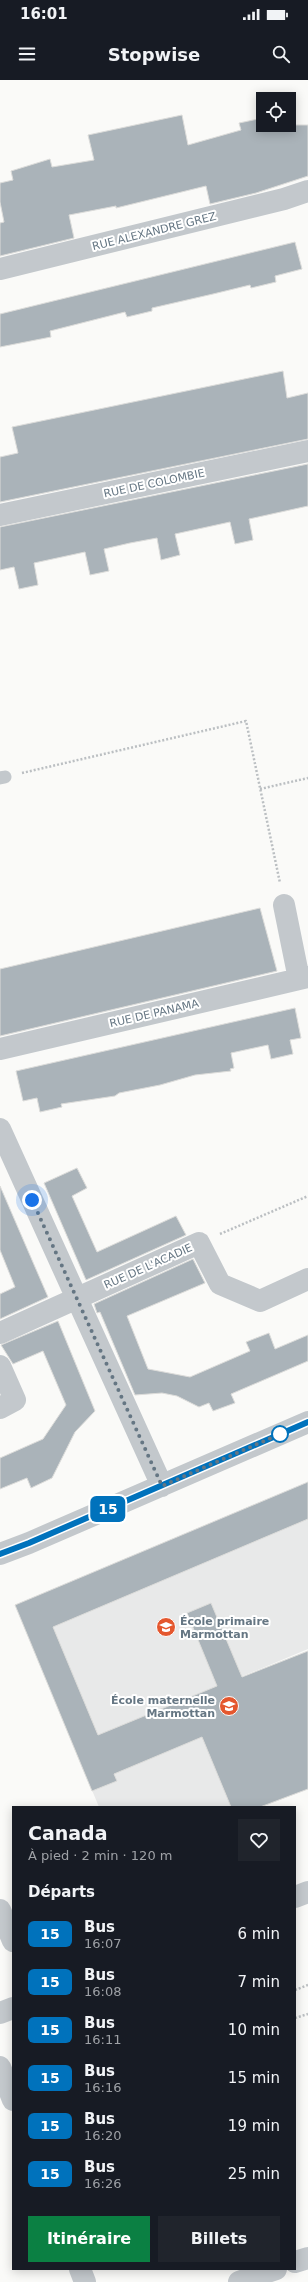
<!DOCTYPE html>
<html lang="fr">
<meta charset="utf-8">
<style>
:root{--surface:#171b24;--page:#20242c;--text:#f1f3f6;--muted:#9ea1a6;--accent:#0b8043}
body{margin:0;font-family:"DejaVu Sans",sans-serif;background:var(--page);color:var(--text);height:100vh;display:flex;flex-direction:column;font-size:15px;white-space:nowrap}
*{box-sizing:border-box;margin:0}
p{font-size:13px;color:var(--muted)}
.icon{flex:none;width:22px;height:22px;fill:none;stroke:currentColor;stroke-width:2;stroke-linecap:round;stroke-linejoin:round}
.map{position:relative;flex:1;overflow:hidden}
.details{position:absolute;left:12px;top:1726px;width:284px;height:464px;display:flex;flex-direction:column;background:var(--surface);border-radius:0px;box-shadow:0 2px 10px #0003}
.details>*{flex:none}
.badge{padding:0 8px;border-radius:6px;font-size:14px;line-height:26px}
.fabs{position:absolute;left:256px;top:12px;display:grid;gap:8px}
.fabs a{display:grid;place-items:center;width:40px;height:40px;border-radius:0px;background:var(--surface);box-shadow:0 2px 10px #0003;font-size:20px}
.you{position:absolute;width:20px;height:20px;margin:-10px;border:3px solid #fff;border-radius:50%;background:#1a73e8;box-shadow:0 0 0 6px #1a73e833}
.map>.badge{position:absolute;translate:-50% -50%;box-shadow:0 0 0 2px #fff}
h2{padding:0 16px;font-size:15px;line-height:36px}
.round{display:grid;place-items:center;flex:none;width:42px;height:42px;border-radius:0px;background:var(--page)}
.overview{display:flex;align-items:center;justify-content:space-between;height:68px;padding:0 16px}
h1{font-size:19px;font-weight:800;line-height:30px}
.primary-button{display:flex;gap:8px;margin-top:auto;padding:8px 16px}
.primary-button a{flex:1;height:46px;border-radius:0px;background:var(--accent);color:#fff;font-size:16px;font-weight:800;line-height:46px;text-align:center}
.primary-button a+a{background:var(--page);color:var(--text)}
ul{padding:0;list-style:none}
li{display:flex;align-items:center;gap:12px;height:48px;padding:0 16px}
li div{flex:1}
li b{display:block;font-size:15px}
li em{font-style:normal}
li .badge{min-width:44px;font-weight:700;text-align:center}
.status{display:flex;justify-content:space-between;align-items:center;height:28px;padding:0 20px;background:var(--surface);direction:ltr}
.status svg{height:11px;fill:currentColor}
header{display:flex;justify-content:space-between;align-items:center;height:52px;padding:0 16px;background:var(--surface);font-size:18px;font-weight:800}
.map>svg:first-child{display:block}
.built{fill:#e8e9e9}
.building{fill:#aab3b9;stroke:#dcdcda}
.lines{fill:none;stroke-linecap:round;stroke-linejoin:round}
.path{stroke:#bbbfc2;stroke-width:2.5;stroke-dasharray:2 2;stroke-linecap:butt}
.service{stroke:#c3c8cc;stroke-width:13}
.minor{stroke:#c3c8cc;stroke-width:22}
.line-casing{stroke:#fff;stroke-width:9}
.line{stroke:#0072bc;stroke-width:6}
.walk{stroke:#657683;stroke-width:4;stroke-dasharray:0 7.2}
.stop-dot{fill:#fff;stroke:#0072bc;stroke-width:2}
.labels{text-anchor:middle;stroke-width:4;stroke-linejoin:round;paint-order:stroke}
.street-label{font-size:11px;fill:#657683;stroke:#fff}
.poi-label{font-size:11px;font-weight:bold;fill:#657683;stroke:#fff;text-anchor:start}
</style>
<div class="status"><b>16:01</b><svg viewBox="0 0 49 12"><path d="M0 12V9h3v3zM5 12V6h3v6zM10 12V3h3v9zM15 12V0h3v12zM26 1h20v11H26zM47 4h2v5h-2z"/></svg></div>
<header><svg class="icon" aria-label="menu" viewBox="0 0 24 24"><path d="M4 6h16M4 12h16M4 18h16"/></svg>Stopwise<svg class="icon" aria-label="search" viewBox="0 0 24 24"><circle cx="10" cy="10" r="6"/><path d="M15 15l6 6"/></svg></header>
<div class="map">
<svg width="308" height="2202" viewBox="0 0 308 2202">
<rect width="100%" height="100%" fill="#fafaf8"/>
<path class="built" d="M 303,1404 L 308,1416 L 308,1569 L 178,1623 L 308,1709 L 261,1727 L 99,1727 L 15,1525 Z"/>
<path class="building" d="M 182,35 L 188,65 L 241,50 L 239,43 L 258,39 L 260,45 L 308,45 L 308,96 L 256,113 L 210,124 L 206,106 L 116,128 L 116,126 L 69,135 L 74,158 L 0,176 L 0,143 L 4,142 L 0,122 L 0,103 L 13,100 L 11,91 L 50,79 L 52,87 L 94,80 L 88,55 Z
M 295,162 L 302,189 L 275,196 L 276,202 L 251,208 L 250,205 L 213,214 L 152,228 L 152,231 L 127,237 L 125,232 L 50,251 L 51,257 L 0,267 L 0,234 Z
M 283,291 L 287,318 L 308,313 L 308,359 L 0,422 L 0,377 L 18,373 L 12,347 Z
M 308,384 L 308,426 L 249,439 L 253,460 L 235,464 L 230,442 L 175,454 L 180,475 L 161,480 L 157,458 L 130,463 L 104,469 L 109,491 L 90,495 L 85,472 L 34,483 L 38,505 L 19,509 L 14,487 L 0,490 L 0,447 Z
M 260,828 L 277,891 L 0,956 L 0,889 Z
M 295,928 L 301,958 L 290,960 L 293,974 L 271,979 L 268,965 L 231,973 L 234,988 L 230,989 L 231,991 L 195,995 L 160,1005 L 119,1013 L 115,1016 L 61,1024 L 62,1027 L 40,1032 L 37,1018 L 23,1021 L 16,991 Z
M 77,1088 L 87,1108 L 72,1116 L 97,1172 L 176,1136 L 186,1155 L 86,1200 L 44,1103 Z
M 0,1106 L 48,1217 L 0,1239 L 0,1214 L 15,1207 L 0,1170 Z
M 193,1179 L 205,1203 L 127,1236 L 148,1289 L 190,1297 L 250,1271 L 246,1262 L 269,1253 L 275,1269 L 308,1255 L 308,1281 L 231,1314 L 235,1323 L 213,1331 L 209,1323 L 199,1327 L 177,1316 L 162,1313 L 135,1315 L 100,1232 L 97,1233 L 94,1224 Z
M 58,1241 L 95,1331 L 75,1352 L 52,1398 L 31,1408 L 27,1398 L 0,1409 L 0,1378 L 43,1359 L 66,1325 L 43,1271 L 13,1284 L 1,1265 Z
M 308,1402 L 308,1439 L 53,1547 L 98,1655 L 217,1606 L 187,1533 L 211,1523 L 242,1597 L 308,1571 L 308,1709 L 260,1727 L 231,1727 L 202,1657 L 114,1694 L 117,1701 L 92,1711 L 15,1525 Z"/>
<g class="lines">
<path class="path" d="M 22,693 L 246,641 L 280,803
M 260,709 L 308,698
M 220,1154 L 308,1116
M 295,1910 L 308,1905
M 295,1938 L 308,1934"/>
<path class="service" d="M 0,698 L 5,697"/>
<path class="minor" d="M 0,189 L 284,119 L 308,111
M 0,435 L 308,371
M 284,825 L 299,899
M 0,969 L 308,897
M 0,1049 L 162,1406
M 0,1253 L 199,1163 L 220,1204 L 260,1221 L 308,1199
M 0,1286 L 15,1320 L 0,1328
M 0,1474 L 29,1463 L 308,1342
M 295,1817 L 308,1812
M 0,1830 L 13,1861
M 0,1933 L 13,1928
M 0,1987 L 13,2020
M 295,2182 L 308,2178
M 80,2189 L 85,2202
M 239,2202 L 276,2189"/>
</g>
<g class="lines">
<defs>
<path id="line" d="M 0,1474 L 29,1463 L 308,1342"/>
</defs>
<use href="#line" class="line-casing"/>
<use href="#line" class="line"/>
<path class="walk" d="M 32,1120 L 162,1406 L 280,1354"/>
</g>
<defs>
<symbol id="school-disc" viewBox="-11 -11 22 22"><circle r="9.5" fill="#e4572e" stroke="#fff"/><path d="M0-5L7-2L0 1L-7-2ZM-4 1L0 2.5L4 1V4Q0 6-4 4Z" fill="#fff"/></symbol>
</defs>
<g fill-rule="evenodd">
<use href="#school-disc" x="155" y="1536" width="22" height="22"/>
<use href="#school-disc" x="218" y="1615" width="22" height="22"/>
</g>
<circle class="stop-dot" cx="280" cy="1354" r="8"/>
<g class="labels">
<g class="street-label">
<text transform="translate(154 151) rotate(-14)" y="4">RUE ALEXANDRE GREZ</text>
<text transform="translate(154 403) rotate(-12)" y="4">RUE DE COLOMBIE</text>
<text transform="translate(154 933) rotate(-13)" y="4">RUE DE PANAMA</text>
<text transform="translate(148 1186) rotate(-24)" y="4">RUE DE L'ACADIE</text>
</g>
<g class="poi-label">
<text x="180" y="1545">École primaire<tspan x="180" dy="13">Marmottan</tspan></text>
<text x="215" y="1624" text-anchor="end">École maternelle<tspan x="215" dy="13">Marmottan</tspan></text>
</g>
</g>
</svg>
<div class="fabs">
<a><svg class="icon" aria-label="locate" viewBox="0 0 24 24"><circle cx="12" cy="12" r="6"/><path d="M12 2v4M12 18v4M2 12h4M18 12h4"/></svg></a>
</div>
<div class="you" style="left:32px;top:1120px"></div>
<b class="badge" style="left:108px;top:1429px;background:#0072bc;color:#fff">15</b>
<section class="details">
<div class="overview"><div><h1>Canada</h1><p>À pied · 2 min · 120 m</p></div><a class="round"><svg class="icon" aria-label="heart" viewBox="0 0 24 24"><path d="M12 20l-8-8c-3-5 5-10 8-4 3-6 11-1 8 4z"/></svg></a></div>
<h2>Départs</h2>
<ul>
<li><span class="badge" style="background:#0072bc;color:#fff">15</span><div><b>Bus</b><p>16:07</p></div><em>6 min</em></li>
<li><span class="badge" style="background:#0072bc;color:#fff">15</span><div><b>Bus</b><p>16:08</p></div><em>7 min</em></li>
<li><span class="badge" style="background:#0072bc;color:#fff">15</span><div><b>Bus</b><p>16:11</p></div><em>10 min</em></li>
<li><span class="badge" style="background:#0072bc;color:#fff">15</span><div><b>Bus</b><p>16:16</p></div><em>15 min</em></li>
<li><span class="badge" style="background:#0072bc;color:#fff">15</span><div><b>Bus</b><p>16:20</p></div><em>19 min</em></li>
<li><span class="badge" style="background:#0072bc;color:#fff">15</span><div><b>Bus</b><p>16:26</p></div><em>25 min</em></li>
</ul>
<div class="primary-button"><a>Itinéraire</a><a>Billets</a></div>
</section>
</div>
